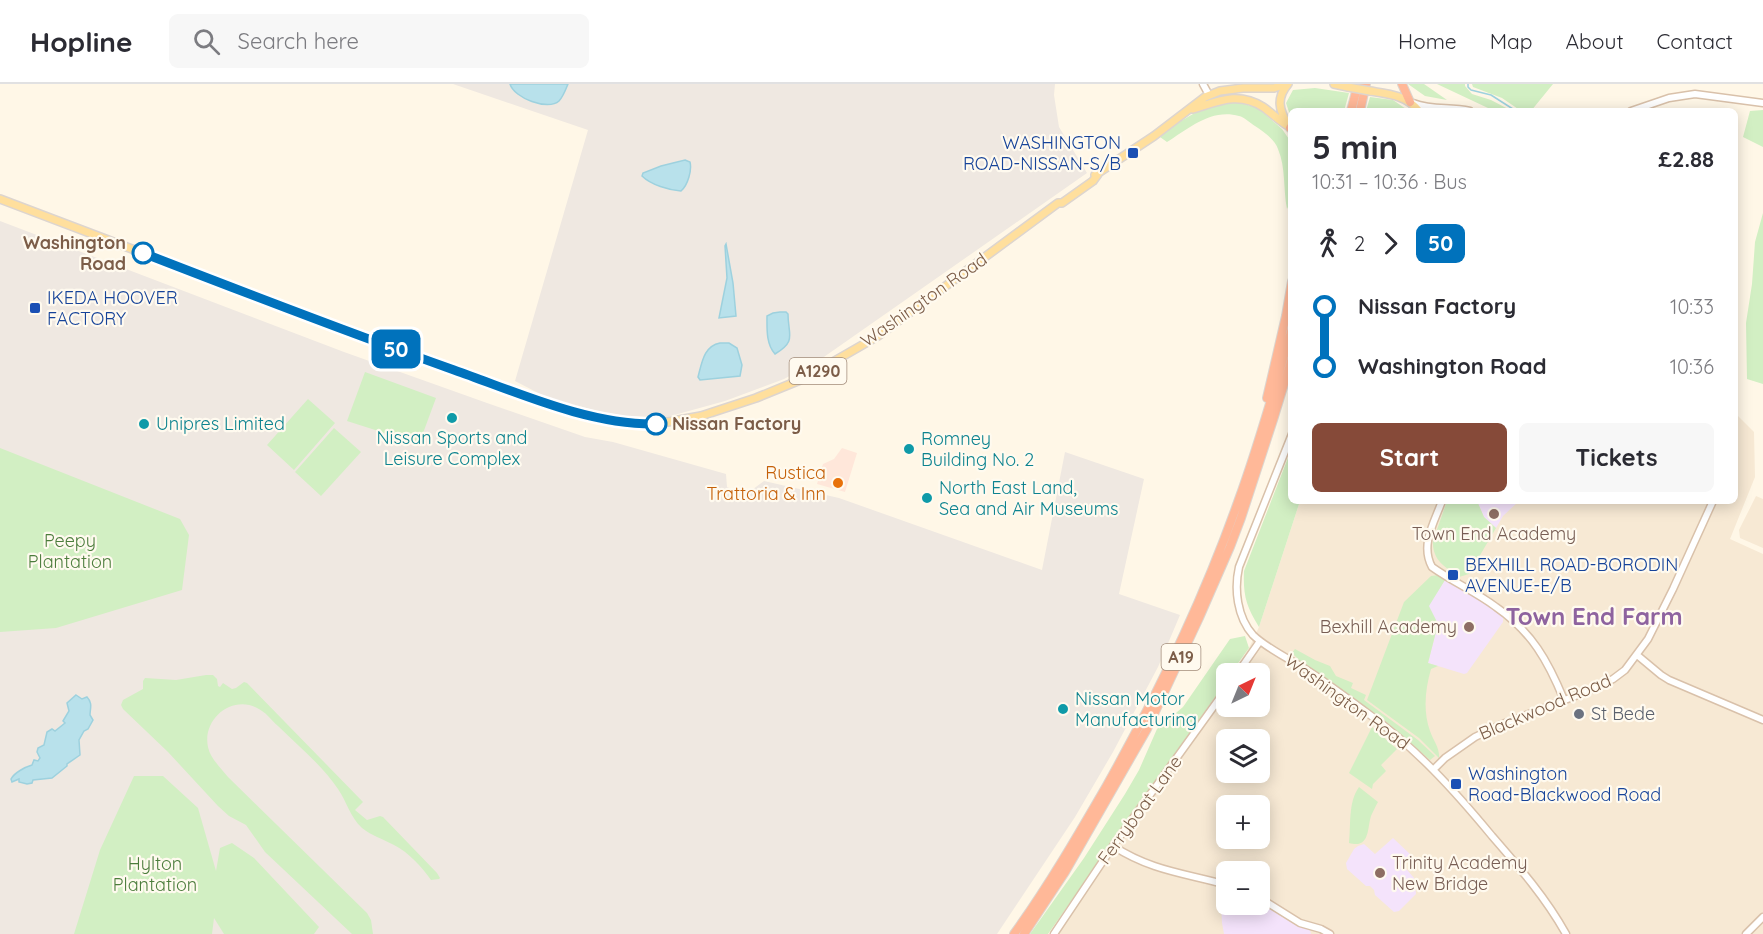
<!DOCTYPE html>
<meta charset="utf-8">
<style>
:root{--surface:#fff;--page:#f7f7f7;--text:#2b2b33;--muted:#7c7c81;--line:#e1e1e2;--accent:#864a39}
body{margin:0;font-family:Quicksand,sans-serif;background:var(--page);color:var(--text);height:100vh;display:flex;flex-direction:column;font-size:22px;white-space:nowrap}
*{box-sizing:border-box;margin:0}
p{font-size:20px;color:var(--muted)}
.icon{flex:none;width:33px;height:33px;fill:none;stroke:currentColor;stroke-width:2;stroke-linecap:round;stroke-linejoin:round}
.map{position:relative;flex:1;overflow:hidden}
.drawer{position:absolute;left:1288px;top:24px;width:450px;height:396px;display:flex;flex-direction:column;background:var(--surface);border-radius:9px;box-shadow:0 3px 15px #0003}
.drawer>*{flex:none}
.badge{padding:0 12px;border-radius:9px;font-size:21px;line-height:39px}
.needle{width:39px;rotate:43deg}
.buttons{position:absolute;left:1216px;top:579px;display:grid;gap:12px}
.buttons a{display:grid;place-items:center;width:54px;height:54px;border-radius:9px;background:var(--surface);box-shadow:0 3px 15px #0003;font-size:30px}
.map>.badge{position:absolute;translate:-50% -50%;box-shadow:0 0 0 3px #fff}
.legs{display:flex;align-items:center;gap:9px;height:66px;padding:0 24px;font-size:20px}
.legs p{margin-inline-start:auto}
.summary{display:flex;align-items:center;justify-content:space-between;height:102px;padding:0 24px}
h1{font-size:33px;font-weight:700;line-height:45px}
.button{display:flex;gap:12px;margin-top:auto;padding:12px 24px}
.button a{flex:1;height:69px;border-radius:9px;background:var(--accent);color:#fff;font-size:24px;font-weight:700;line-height:69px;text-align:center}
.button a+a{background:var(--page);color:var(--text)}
ul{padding:0 24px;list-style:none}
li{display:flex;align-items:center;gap:21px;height:60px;font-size:22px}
li i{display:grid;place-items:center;width:9px;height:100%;margin:0 8px;background:currentColor}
li i::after{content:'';width:15px;height:15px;margin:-8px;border:4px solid;border-radius:50%;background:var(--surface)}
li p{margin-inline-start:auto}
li:first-child i{background:linear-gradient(#0000 50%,currentColor 0)}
li:last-child i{background:linear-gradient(currentColor 50%,#0000 0)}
header{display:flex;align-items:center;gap:36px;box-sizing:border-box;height:84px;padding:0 30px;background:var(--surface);border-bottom:2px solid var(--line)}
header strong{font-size:28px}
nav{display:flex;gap:33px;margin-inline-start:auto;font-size:21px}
.search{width:420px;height:54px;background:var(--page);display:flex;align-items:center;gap:15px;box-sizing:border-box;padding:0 21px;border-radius:9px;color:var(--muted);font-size:22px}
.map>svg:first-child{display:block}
.residential{fill:#f7e9d4;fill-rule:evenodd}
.commercial{fill:#ffe7da}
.industrial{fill:#efe8e1}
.education{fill:#f4e3fb}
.green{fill:#d2efc3}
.water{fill:#b8e1eb;stroke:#9dd1de;stroke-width:1.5}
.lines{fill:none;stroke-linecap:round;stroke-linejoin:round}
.stream{stroke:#9dd1de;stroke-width:1.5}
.secondary-casing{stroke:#d9c1aa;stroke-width:9}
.primary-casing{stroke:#ddd5cf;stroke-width:10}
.highway-casing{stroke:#ddd5cf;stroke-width:10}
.secondary{stroke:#fff;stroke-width:6}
.primary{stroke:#ffdf9d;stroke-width:7}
.highway{stroke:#ffb898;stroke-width:8}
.primary-bridge-casing{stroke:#ddd5cf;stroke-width:10;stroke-linecap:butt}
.primary-bridge{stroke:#ffdf9d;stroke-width:7}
.line-1-casing{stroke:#fff;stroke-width:14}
.line-1{stroke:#0072bc;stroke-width:9}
.transit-dot{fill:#1a4fb4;stroke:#fffaef;stroke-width:2}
.stop-1-dot{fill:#fff;stroke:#0072bc;stroke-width:3}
.culture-dot{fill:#0f9aa8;stroke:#fffaef;stroke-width:2}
.food-dot{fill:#e8710a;stroke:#fffaef;stroke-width:2}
.education-dot{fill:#8d6e63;stroke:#fffaef;stroke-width:2}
.worship-dot{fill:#6b7280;stroke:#fffaef;stroke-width:2}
.labels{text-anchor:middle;stroke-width:4.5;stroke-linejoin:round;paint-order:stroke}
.shield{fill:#fffaef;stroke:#a38c7a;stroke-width:1.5}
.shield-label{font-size:16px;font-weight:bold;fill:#7c5d48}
.transit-label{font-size:18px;fill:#164399;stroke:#fffaef;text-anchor:start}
.stop-label{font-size:18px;font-weight:bold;fill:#7c5d48;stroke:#fffaef;text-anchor:end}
.street-label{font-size:18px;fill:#7c5d48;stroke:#fffaef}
.culture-label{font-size:18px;fill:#0d838f;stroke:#fffaef;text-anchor:start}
.food-label{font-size:18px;fill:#c56008;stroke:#fffaef;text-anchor:end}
.education-label{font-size:18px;fill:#785e54;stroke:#fffaef}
.park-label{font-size:18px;fill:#4c7d3c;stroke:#fffaef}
.worship-label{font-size:18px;fill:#5b616d;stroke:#fffaef;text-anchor:start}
.district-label{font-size:24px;font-weight:bold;fill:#8e639f;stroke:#fffaef}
</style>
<header>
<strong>Hopline</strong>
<div class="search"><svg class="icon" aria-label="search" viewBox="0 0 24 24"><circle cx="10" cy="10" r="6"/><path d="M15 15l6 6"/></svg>Search here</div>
<nav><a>Home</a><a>Map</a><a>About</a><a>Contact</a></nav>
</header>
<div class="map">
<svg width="1763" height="850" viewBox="0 0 1763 850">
<rect width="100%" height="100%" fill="#fff7e7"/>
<path class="residential" d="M 1736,330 L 1754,348 L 1755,393 L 1730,455 L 1763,470 L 1763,850 L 1752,850 L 1751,848 L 1749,850 L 1053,850 L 1227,597 L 1227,622 L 1260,622 L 1260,590 L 1232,589 L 1249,564 L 1259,543 L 1300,417 L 1736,417 ZM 1227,656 L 1260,656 L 1260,688 L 1227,688 ZM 1227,722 L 1260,722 L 1260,754 L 1227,754 ZM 1227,788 L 1260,788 L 1260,820 L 1227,820 Z
M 1756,412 L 1763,415 L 1763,464 L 1740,454 L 1739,446 Z"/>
<path class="commercial" d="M 842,364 L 857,369 L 845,408 L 817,400 L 823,380 L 834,375 Z"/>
<path class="industrial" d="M 453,0 L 1055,0 L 1054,11 L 1059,43 L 1087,89 L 821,275 L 784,295 L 725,317 L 667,333 L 626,332 L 601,328 L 546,313 L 515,297 L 588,46 Z
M 0,137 L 344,268 L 487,319 L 585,353 L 613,358 L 726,390 L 727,403 L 745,411 L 764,397 L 839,414 L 1042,486 L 1065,368 L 1144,395 L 1119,510 L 1180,531 L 1158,583 L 1113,668 L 1075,733 L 997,850 L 0,850 Z"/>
<path class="education" d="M 1477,417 L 1519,417 L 1503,432 L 1496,444 L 1484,433 Z
M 1445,496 L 1492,524 L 1503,533 L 1503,538 L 1467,589 L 1464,590 L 1428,579 L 1438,540 L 1428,522 Z
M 1393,754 L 1411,771 L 1403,781 L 1414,794 L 1416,810 L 1399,827 L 1394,828 L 1375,811 L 1374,806 L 1370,802 L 1366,802 L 1347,785 L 1346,779 L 1354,765 L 1358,762 L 1364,760 L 1375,770 Z
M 1227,807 L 1227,820 L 1260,820 L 1260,819 L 1292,839 L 1310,846 L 1311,850 L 1224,850 L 1222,839 L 1221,818 L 1223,809 Z"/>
<path class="green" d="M 1408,0 L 1424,0 L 1447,16 L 1425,12 Z
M 1437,0 L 1465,0 L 1465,2 L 1472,10 L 1491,16 L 1512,27 L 1489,27 L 1488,24 Z
M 1472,0 L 1553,0 L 1531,27 L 1521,27 L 1502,14 L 1473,3 Z
M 1315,4 L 1349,9 L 1344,27 L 1292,27 L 1291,34 L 1286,19 L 1293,6 Z
M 1370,13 L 1393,16 L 1409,27 L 1366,27 Z
M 1234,17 L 1258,24 L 1282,45 L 1291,58 L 1291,117 L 1287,125 C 1283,105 1286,84 1278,65 C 1275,56 1263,47 1255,42 C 1250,39 1244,33 1239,32 C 1211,24 1188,45 1167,58 L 1160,53 L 1181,37 L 1205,23 Z
M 1763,26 L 1763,63 L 1743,53 L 1750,27 Z
M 1763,129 L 1763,300 L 1747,295 L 1746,239 L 1752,200 L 1755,158 Z
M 365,288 L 436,314 L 419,360 L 347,337 Z
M 308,315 L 335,339 L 294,386 L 267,361 Z
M 334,344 L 361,368 L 321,412 L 295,388 Z
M 0,364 L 180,435 L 189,451 L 182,506 L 56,544 L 0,548 Z
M 1291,366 L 1292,417 L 1300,417 L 1259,543 C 1246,522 1243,511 1244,487 Z
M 1447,417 L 1477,417 L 1484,433 L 1496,444 L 1469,490 L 1459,493 C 1445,483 1432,476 1433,457 Z
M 1439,491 L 1445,496 L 1429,522 L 1438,540 L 1428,579 L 1438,582 L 1431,585 C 1425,606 1423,627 1430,647 C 1433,656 1440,664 1439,674 L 1419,654 L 1367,616 L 1404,518 L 1431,492 Z
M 1245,552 L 1249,564 L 1231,589 L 1227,590 L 1227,596 L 1048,850 L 1030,850 L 1084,774 L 1125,710 L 1139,686 L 1157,645 L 1183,623 L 1230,555 Z
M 1295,565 L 1315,576 L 1330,582 L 1336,592 L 1353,599 L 1351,604 L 1366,611 L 1364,616 L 1418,656 L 1435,672 L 1430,676 L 1389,640 L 1301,578 L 1292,569 Z
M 206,591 L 213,591 L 217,595 L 218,602 L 220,603 L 223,599 L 232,605 L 236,604 L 244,598 L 247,599 L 363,718 L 355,726 L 367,736 L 380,732 L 383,733 L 437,789 L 440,794 L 439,795 L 431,796 C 422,783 408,768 394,761 C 383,755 372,752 362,744 C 350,733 347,718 338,705 C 322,681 298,662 278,642 C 271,636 266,628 257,624 C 232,611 202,635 208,663 C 210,674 221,684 228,693 L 367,829 L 371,836 L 373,850 L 352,850 L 265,768 L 246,741 L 229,732 L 218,722 L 168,668 L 123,625 L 121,621 L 123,616 L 143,605 L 143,597 L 145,594 L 176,596 Z
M 1372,643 L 1397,665 L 1381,681 L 1386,687 L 1373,700 L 1372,705 L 1349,689 Z
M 134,692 L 163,692 L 198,724 L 216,787 L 220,764 L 232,759 L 254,774 L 319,843 L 314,850 L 224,850 L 214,834 L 212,850 L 74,850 L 100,766 Z
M 1359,703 L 1378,718 C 1375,723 1373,728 1371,732 C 1367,745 1370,765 1349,759 C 1351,741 1348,718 1359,703 Z"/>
<path class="water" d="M 510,0 L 568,0 C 566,5 563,13 559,17 C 548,27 514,14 510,0 Z
M 685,76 L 690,78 C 692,86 688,101 681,107 C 669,106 651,101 642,92 L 643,89 L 661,82 Z
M 726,160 L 733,199 L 736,232 L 719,234 L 727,194 L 725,162 Z
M 780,228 L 786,228 L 788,230 C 788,251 797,257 775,270 C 766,260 767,245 767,232 L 773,229 Z
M 720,259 L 729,259 L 737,264 L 742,281 L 740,292 L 700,296 L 698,293 C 702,278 704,262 720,259 Z
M 76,611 L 82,615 L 87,613 C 93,619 90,625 90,631 L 93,636 L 88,645 L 84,647 L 79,656 L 80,671 L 67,680 L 67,682 L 52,694 L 33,696 L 32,699 L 27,700 L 19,698 L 19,695 L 12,698 L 11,695 C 14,689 25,683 32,681 L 34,676 L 38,677 L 40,674 L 37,668 L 38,664 L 44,661 L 47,648 L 52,645 L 55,647 L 65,639 L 63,637 L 69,627 L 67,619 Z"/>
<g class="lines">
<path class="stream" d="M 1468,0 L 1468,3 L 1471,6 L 1491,11 L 1516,27"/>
<defs>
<path id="secondary" d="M 1203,0 L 1209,11
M 1413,19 C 1435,27 1449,22 1470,27
M 1631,27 L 1669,14 L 1695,10 L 1763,19
M 1292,350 L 1239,483 C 1234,505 1237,533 1253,551 C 1266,564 1291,576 1307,586 C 1327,599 1347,614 1366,628 C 1415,663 1454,706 1492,752 C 1519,783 1546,814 1566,850
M 1442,417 C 1434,439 1420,461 1432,483 C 1453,498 1476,508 1496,523 C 1532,548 1548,577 1564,616
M 1637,571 L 1661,591 L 1669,596 L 1763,636
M 1237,590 L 1260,557
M 1434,685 L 1445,674 L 1475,653 L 1500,641 L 1588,607 L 1613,595 L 1625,586 L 1648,555 L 1673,505 L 1713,417
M 1113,762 C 1152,787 1184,789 1227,801
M 1260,814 L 1300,839 L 1321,845 L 1330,850
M 1054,850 L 1113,762 L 1227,604
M 1746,850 L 1763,833"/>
<path id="primary" d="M 1288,0 C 1276,14 1279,26 1288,41
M 1334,0 L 1348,3
M 1370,7 C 1389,10 1406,11 1419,27
M 1193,25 C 1217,18 1238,7 1263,23 C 1272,29 1280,38 1290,43
M 1095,91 L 1154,52 L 1205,13 L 1220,7 L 1243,4 L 1274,4 L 1286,0
M 0,115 L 388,262 L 528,312 L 603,335 L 644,340 L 662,339 L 701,332 L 756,314 L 805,294 L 878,252 L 1058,119 L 1062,119 L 1093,97 L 1098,90"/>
<path id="highway" d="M 1402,0 L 1410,18
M 1351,27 L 1358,0
M 1360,27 L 1366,0
M 1290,44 L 1292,45
M 1267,314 L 1286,232 L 1292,197
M 1014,850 C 1048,803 1077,753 1106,703 C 1157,612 1203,517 1238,418 C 1259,361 1275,303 1292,244
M 1024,850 L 1065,788 L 1147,645 L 1199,534 L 1230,463 L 1241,434 L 1273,336 L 1292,274"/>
</defs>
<use href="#secondary" class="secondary-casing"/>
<use href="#primary" class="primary-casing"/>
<use href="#highway" class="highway-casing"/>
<use href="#secondary" class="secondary"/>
<use href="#primary" class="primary"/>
<use href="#highway" class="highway"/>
<defs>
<path id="primary-bridge" d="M 1348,3 L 1370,7"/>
</defs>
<use href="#primary-bridge" class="primary-bridge-casing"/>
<use href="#primary-bridge" class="primary-bridge"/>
</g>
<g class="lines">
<defs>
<path id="line-1" d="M 143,169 C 246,209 350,249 454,286 C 517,308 588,341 656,340"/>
</defs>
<use href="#line-1" class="line-1-casing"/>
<use href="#line-1" class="line-1"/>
</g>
<g class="transit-dot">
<rect x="1127" y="63" width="12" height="12" rx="3"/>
<rect x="29" y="218" width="12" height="12" rx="3"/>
<rect x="1447" y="485" width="12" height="12" rx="3"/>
<rect x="1450" y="694" width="12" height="12" rx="3"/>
</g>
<g class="stop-1-dot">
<circle cx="143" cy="169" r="10"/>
<circle cx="656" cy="340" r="10"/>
</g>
<g class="culture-dot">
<circle cx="452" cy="334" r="6"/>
<circle cx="144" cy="340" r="6"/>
<circle cx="909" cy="365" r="6"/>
<circle cx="927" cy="414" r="6"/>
<circle cx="1063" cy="625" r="6"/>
</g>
<circle class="food-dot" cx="838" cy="399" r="6"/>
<g class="education-dot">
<circle cx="1494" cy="430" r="6"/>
<circle cx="1469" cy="543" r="6"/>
<circle cx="1380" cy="789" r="6"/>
</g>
<circle class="worship-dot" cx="1579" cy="630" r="6"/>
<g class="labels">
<g class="shield">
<rect x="789.5" y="274" width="57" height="26" rx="4.5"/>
<rect x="1161.5" y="560" width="39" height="26" rx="4.5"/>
</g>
<g class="shield-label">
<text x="818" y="293">A1290</text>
<text x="1181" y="579">A19</text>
</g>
<g class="transit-label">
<text x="1121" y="65" text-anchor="end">WASHINGTON<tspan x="1121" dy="21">ROAD-NISSAN-S/B</tspan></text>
<text x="47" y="220">IKEDA HOOVER<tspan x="47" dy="21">FACTORY</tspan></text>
<text x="1465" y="487">BEXHILL ROAD-BORODIN<tspan x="1465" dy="21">AVENUE-E/B</tspan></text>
<text x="1468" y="696">Washington<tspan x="1468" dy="21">Road-Blackwood Road</tspan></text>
</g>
<g class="stop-label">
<text x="126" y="165">Washington<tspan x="126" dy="21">Road</tspan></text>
<text x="672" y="346" text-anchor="start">Nissan Factory</text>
</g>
<g class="street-label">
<text transform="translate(924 216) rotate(-35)" y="6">Washington Road</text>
<text transform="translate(1347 618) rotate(36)" y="6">Washington Road</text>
<text transform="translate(1545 623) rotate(-23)" y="6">Blackwood Road</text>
<text transform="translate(1140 726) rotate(-54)" y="6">Ferryboat Lane</text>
</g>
<g class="culture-label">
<text x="156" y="346">Unipres Limited</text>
<text x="452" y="360" text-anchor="middle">Nissan Sports and<tspan x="452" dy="21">Leisure Complex</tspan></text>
<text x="921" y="361">Romney<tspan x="921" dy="21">Building No. 2</tspan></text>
<text x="939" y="410">North East Land,<tspan x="939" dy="21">Sea and Air Museums</tspan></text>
<text x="1075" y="621">Nissan Motor<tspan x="1075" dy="21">Manufacturing</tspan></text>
</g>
<g class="food-label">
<text x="826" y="395">Rustica<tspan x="826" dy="21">Trattoria &amp; Inn</tspan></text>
</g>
<g class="education-label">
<text x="1494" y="456">Town End Academy</text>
<text x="1457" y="549" text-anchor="end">Bexhill Academy</text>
<text x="1392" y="785" text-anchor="start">Trinity Academy<tspan x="1392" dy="21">New Bridge</tspan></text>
</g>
<g class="park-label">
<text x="70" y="463">Peepy<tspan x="70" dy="21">Plantation</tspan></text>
<text x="155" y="786">Hylton<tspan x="155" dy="21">Plantation</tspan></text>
</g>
<g class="worship-label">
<text x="1591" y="636">St Bede</text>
</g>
<g class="district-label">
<text x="1594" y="541">Town End Farm</text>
</g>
</g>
</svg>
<div class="buttons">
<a><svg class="needle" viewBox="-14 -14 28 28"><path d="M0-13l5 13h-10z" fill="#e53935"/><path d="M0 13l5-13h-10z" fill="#7c7c81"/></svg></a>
<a><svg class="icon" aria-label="layers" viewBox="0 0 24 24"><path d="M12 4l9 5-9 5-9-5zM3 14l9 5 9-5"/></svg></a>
<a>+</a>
<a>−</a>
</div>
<b class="badge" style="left:396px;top:265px;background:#0072bc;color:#fff">50</b>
<section class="drawer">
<div class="summary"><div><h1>5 min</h1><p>10:31 – 10:36 · Bus</p></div><b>£2.88</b></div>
<div class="legs"><svg class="icon" aria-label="walk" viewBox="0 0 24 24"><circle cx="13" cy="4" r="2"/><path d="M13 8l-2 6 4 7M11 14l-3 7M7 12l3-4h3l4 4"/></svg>2<svg class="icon" aria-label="forward" viewBox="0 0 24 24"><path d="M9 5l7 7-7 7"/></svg><b class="badge" style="background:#0072bc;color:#fff">50</b></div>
<ul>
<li><i style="color:#0072bc"></i><b>Nissan Factory</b><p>10:33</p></li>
<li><i style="color:#0072bc"></i><b>Washington Road</b><p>10:36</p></li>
</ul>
<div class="button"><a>Start</a><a>Tickets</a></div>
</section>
</div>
